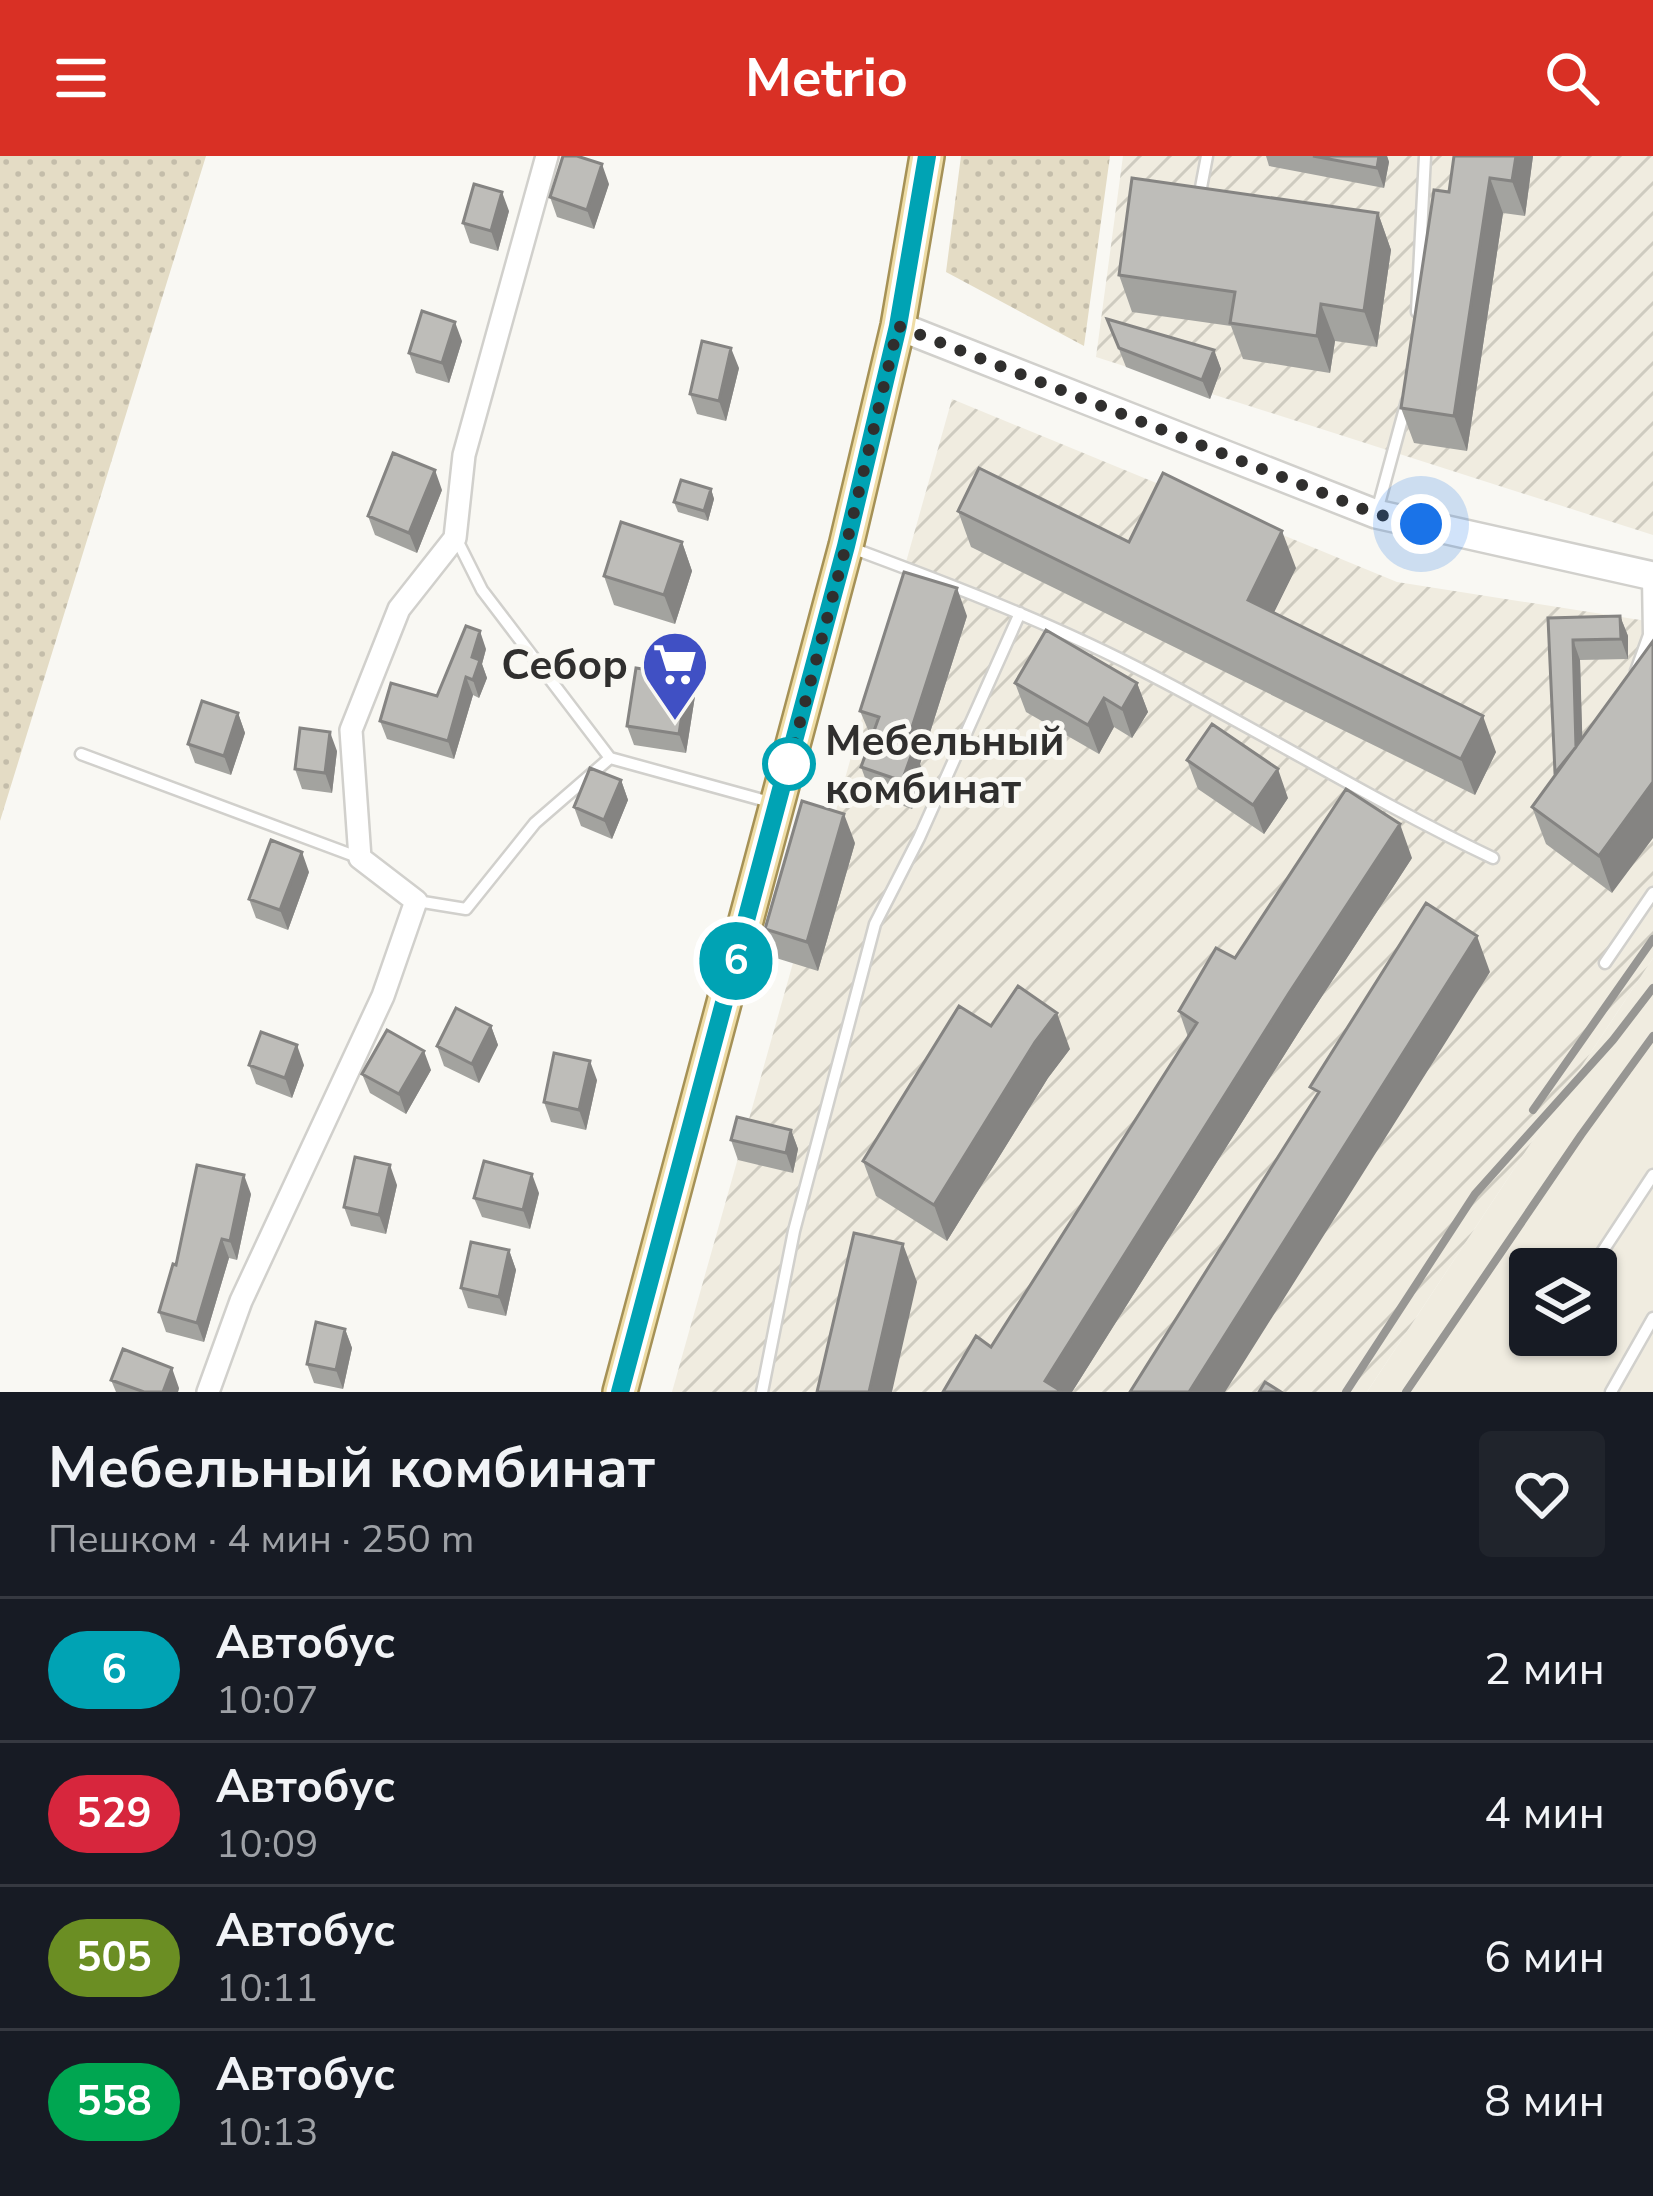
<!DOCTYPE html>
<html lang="ru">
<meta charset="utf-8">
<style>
:root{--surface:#171b24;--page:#20242c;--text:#f1f3f6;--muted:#9ea1a6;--line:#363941;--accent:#d93025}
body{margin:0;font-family:"Nunito Sans",sans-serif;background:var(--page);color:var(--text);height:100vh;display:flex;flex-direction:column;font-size:45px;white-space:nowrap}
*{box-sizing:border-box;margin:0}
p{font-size:39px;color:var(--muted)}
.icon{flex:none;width:66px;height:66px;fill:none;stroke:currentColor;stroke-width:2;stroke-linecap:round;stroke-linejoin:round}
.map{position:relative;height:1236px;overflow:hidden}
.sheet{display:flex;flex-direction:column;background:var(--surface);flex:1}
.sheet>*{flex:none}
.badge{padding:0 24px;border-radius:39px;font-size:42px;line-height:78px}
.controls{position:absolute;left:1509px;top:1092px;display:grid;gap:24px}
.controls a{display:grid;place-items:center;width:108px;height:108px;border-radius:12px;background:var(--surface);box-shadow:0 3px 9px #0004;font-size:60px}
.you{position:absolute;width:60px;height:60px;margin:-30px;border:9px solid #fff;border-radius:50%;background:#1a73e8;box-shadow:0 0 0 18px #1a73e833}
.map>.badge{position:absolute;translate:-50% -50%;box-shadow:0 0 0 6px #fff}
.round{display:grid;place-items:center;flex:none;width:126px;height:126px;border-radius:12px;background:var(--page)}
.headline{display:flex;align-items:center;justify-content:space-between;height:204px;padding:0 48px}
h1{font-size:57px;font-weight:700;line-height:90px}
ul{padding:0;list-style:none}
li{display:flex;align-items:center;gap:36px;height:144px;padding:0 48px;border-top:3px solid var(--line)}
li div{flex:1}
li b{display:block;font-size:45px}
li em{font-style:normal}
li .badge{min-width:132px;font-weight:700;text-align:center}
header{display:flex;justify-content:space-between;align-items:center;height:156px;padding:0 48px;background:var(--accent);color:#fff;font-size:54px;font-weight:700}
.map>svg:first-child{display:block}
.built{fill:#f0ece0;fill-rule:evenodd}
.industrial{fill:url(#industrial-furrows)}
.grass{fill:url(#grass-dots)}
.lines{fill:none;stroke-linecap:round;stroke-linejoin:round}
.service-casing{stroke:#d1d0cc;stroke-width:15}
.minor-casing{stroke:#d1d0cc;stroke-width:26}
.tertiary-casing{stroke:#d1d0cc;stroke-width:32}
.primary-casing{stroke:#a59156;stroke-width:38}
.service{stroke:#fff;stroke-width:10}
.minor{stroke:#fff;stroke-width:21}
.tertiary{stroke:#fff;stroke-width:27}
.primary{stroke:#efdda6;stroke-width:33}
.rail{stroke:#979693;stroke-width:8}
.wall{fill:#a3a39f}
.shaded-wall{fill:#858482}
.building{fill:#bebdb9;stroke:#858482;stroke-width:3}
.line-casing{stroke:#fff;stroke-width:27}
.line{stroke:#00a3b4;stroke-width:18}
.walk{stroke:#302f2e;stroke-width:12;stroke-dasharray:0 21.6}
.stop-dot{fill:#fff;stroke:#00a3b4;stroke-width:6}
.labels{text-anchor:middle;stroke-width:10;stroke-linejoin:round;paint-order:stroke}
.poi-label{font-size:42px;font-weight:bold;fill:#302f2e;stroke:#f9f8f3;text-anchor:end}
.stop-label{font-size:42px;font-weight:bold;fill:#302f2e;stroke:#f9f8f3;text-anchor:start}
</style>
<header><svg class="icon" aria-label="menu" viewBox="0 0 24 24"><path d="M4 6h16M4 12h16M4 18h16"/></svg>Metrio<svg class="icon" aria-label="search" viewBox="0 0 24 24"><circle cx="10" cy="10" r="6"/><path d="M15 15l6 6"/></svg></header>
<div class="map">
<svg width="1653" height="1236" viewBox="0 0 1653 1236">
<defs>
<pattern id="industrial-furrows" width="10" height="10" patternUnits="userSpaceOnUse" patternTransform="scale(3)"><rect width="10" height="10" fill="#f0ece0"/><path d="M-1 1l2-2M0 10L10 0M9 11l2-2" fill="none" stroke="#cecbc0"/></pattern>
<pattern id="grass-dots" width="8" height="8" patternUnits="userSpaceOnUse" patternTransform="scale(3)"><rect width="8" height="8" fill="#e4dcc5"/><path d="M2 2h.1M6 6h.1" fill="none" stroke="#c4bdaa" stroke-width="1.8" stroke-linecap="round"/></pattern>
</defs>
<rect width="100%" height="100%" fill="#f9f8f3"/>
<path class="built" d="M 1653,802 L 1653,1236 L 1367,1236 ZM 1530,1113 L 1596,1113 L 1596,1179 L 1530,1179 Z"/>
<path class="industrial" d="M 1123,0 L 1653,0 L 1653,379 L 1096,201 Z
M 952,243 L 1397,426 L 1653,466 L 1653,802 L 1367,1236 L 672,1236 Z"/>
<path class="grass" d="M 0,0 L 206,0 L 0,665 Z
M 961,0 L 1110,0 L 1084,190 L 946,116 Z"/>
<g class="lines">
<defs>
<path id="service" d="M 1199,42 L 1207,0
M 1417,156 L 1425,0
M 1377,355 L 1407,245
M 457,384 L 482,434 L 610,602
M 849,391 C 952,429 1056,469 1153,520 C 1267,579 1377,647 1493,702
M 1636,515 L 1649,479 L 1648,422
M 81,598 L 360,702
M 417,745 L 466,753 L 535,667 L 610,602 L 770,646
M 1605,807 L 1653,737
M 1591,1113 L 1653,1019
M 762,1236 L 794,1075 L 875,768 L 919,682 L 1020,457
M 1611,1236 L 1653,1162"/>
<path id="minor" d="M 208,1236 L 241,1145 L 383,840 L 416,745 L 360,702 L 351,574 L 399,453 L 455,382 L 464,299 L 547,0"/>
<path id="tertiary" d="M 898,170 L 1376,358 L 1653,420"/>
<path id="primary" d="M 620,1236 L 846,390 L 898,170 L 927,0"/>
</defs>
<use href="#service" class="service-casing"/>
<use href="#minor" class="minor-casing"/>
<use href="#tertiary" class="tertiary-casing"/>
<use href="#primary" class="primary-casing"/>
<use href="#service" class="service"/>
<use href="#minor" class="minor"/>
<use href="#tertiary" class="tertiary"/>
<use href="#primary" class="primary"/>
<path class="rail" d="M 1533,954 L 1653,783
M 1346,1236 L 1475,1038 L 1613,884 L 1653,832
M 1406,1236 L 1581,979 L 1653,880"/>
</g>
<path class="wall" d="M 1266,0 L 1387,0 L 1389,6 L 1384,32 L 1269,10 Z
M 1533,0 L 1525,60 L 1503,57 L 1467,295 L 1414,287 L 1401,252 L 1449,36 Z
M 609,28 L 594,73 L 557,61 L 550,41 Z
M 509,55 L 498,95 L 470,87 L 463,67 Z
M 1378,57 L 1391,94 L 1377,191 L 1335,185 L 1330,217 L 1243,203 L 1231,170 L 1132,156 L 1119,119 Z
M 1107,163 L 1214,194 L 1221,213 L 1210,243 L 1126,211 Z
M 462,185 L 449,227 L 416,217 L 409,197 Z
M 739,212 L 726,265 L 697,258 L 690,238 Z
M 711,333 L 714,343 L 708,365 L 678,356 L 674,346 Z
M 442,334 L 417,397 L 375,379 L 368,360 Z
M 958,355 L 1129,386 L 1296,412 L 1273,457 L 1496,596 L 1475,639 L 971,391 Z
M 682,386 L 692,415 L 675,468 L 614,449 L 604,420 Z
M 967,460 L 920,608 L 924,620 L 912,653 L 871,638 L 861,611 L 872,583 L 860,555 Z
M 1620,460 L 1628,480 L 1628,503 L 1580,504 L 1582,582 L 1612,737 L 1546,688 L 1532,651 L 1555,619 L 1548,462 Z
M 486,493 L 482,508 L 487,522 L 479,542 L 473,539 L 454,603 L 387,583 L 380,565 L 437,540 Z
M 1015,527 L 1137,527 L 1148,556 L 1132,582 L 1114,571 L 1099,598 L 1026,556 Z
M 695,540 L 686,597 L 634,589 L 627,570 Z
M 238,557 L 245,577 L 231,619 L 195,607 L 188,588 Z
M 337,595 L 332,637 L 302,633 L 295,613 Z
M 1187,604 L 1288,642 L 1264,678 L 1198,633 Z
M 621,624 L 628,644 L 612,683 L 581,670 L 574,651 Z
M 855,687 L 818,815 L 776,802 L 765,773 Z
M 1412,702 L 1302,871 L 1072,1236 L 943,1236 L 991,1191 L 1188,881 L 1179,855 L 1235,802 Z
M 309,716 L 288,774 L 256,762 L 249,743 Z
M 491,870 L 498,889 L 479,927 L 444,910 L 437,890 Z
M 991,870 L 1070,893 L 1048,922 L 947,1085 L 876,1040 L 863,1005 Z
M 249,909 L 304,909 L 292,942 L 256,928 Z
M 431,914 L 406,958 L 370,937 L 362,918 Z
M 597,924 L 586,974 L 551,966 L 544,946 Z
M 791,974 L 798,993 L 793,1017 L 738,1004 L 731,984 Z
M 397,1029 L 386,1078 L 351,1070 L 344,1051 Z
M 539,1037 L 530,1073 L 482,1061 L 474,1042 Z
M 251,1038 L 237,1104 L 229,1102 L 204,1186 L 166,1176 L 159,1156 L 176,1109 Z
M 509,1094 L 516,1114 L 506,1160 L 468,1152 L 461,1132 Z
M 345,1173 L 352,1192 L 343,1233 L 314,1227 L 307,1208 Z
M 111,1224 L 179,1232 L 178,1236 L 116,1236 Z"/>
<path class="shaded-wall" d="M 1379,0 L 1387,0 L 1389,6 L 1384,32 L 1377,12 Z
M 1516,0 L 1533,0 L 1525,60 L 1512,25 Z
M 602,8 L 609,28 L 594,73 L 587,54 Z
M 1490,22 L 1503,57 L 1467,295 L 1454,260 Z
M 502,36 L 509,55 L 498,95 L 491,75 Z
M 1378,57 L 1391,94 L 1377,191 L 1364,155 Z
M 1321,148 L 1335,185 L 1330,217 L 1317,180 Z
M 455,166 L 462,185 L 449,227 L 442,207 Z
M 731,192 L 739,212 L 726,265 L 719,245 Z
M 1214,194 L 1221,213 L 1210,243 L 1202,224 Z
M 435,314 L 442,334 L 417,397 L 409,377 Z
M 711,333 L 714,343 L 708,365 L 704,355 Z
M 1282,375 L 1296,412 L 1262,481 L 1248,444 Z
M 682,386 L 692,415 L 675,468 L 664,439 Z
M 957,432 L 967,460 L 920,608 L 924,620 L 912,653 L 902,625 L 906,590 Z
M 1620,460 L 1628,480 L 1628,503 L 1621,483 Z
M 480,475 L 486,493 L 482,508 L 487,522 L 479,542 L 473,524 L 472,501 Z
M 1573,484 L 1580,504 L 1584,636 L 1576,616 Z
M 688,520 L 695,540 L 686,597 L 679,578 Z
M 466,521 L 473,539 L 454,603 L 448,585 Z
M 1137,527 L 1148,556 L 1132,582 L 1122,553 Z
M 1104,542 L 1114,571 L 1099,598 L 1088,569 Z
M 238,557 L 245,577 L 231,619 L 224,600 Z
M 1483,560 L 1496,596 L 1475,639 L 1461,603 Z
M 330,576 L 337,595 L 332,637 L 325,617 Z
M 1278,613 L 1288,642 L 1264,678 L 1253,649 Z
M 621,624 L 628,644 L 612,683 L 604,664 Z
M 1653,626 L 1653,682 L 1612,737 L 1599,700 Z
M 844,658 L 855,687 L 818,815 L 807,786 Z
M 1400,668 L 1412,702 L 1302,871 L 1072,1236 L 1049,1236 L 1045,1225 L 1289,837 Z
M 302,696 L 309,716 L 288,774 L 280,754 Z
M 1477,780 L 1490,816 L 1225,1236 L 1189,1236 Z
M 1057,857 L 1070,893 L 1048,922 L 947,1085 L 934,1049 L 1035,886 Z
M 491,870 L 498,889 L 479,927 L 472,908 Z
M 297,889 L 304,909 L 292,942 L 285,922 Z
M 424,895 L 431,914 L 406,958 L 399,938 Z
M 590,905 L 597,924 L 586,974 L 579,954 Z
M 791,974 L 798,993 L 793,1017 L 786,997 Z
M 390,1009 L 397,1029 L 386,1078 L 379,1059 Z
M 532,1018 L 539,1037 L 530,1073 L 523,1054 Z
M 244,1019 L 251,1038 L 237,1104 L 230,1085 Z
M 222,1083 L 229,1102 L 204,1186 L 197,1167 Z
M 903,1088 L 917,1126 L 892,1236 L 869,1236 Z
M 509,1094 L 516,1114 L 506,1160 L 499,1141 Z
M 345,1173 L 352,1192 L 343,1233 L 336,1214 Z
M 172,1212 L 179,1232 L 178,1236 L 163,1236 Z"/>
<path class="building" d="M 563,0 L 577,0 L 602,8 L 587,54 L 550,41 Z
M 1313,0 L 1379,0 L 1377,12 Z
M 1454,0 L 1516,0 L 1512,25 L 1490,22 L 1454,260 L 1401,252 L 1434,34 L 1449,36 Z
M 1132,22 L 1378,57 L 1364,155 L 1321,148 L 1317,180 L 1230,167 L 1235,136 L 1119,119 Z
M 474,28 L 502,36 L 491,75 L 463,67 Z
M 422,155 L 455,166 L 442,207 L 409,197 Z
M 1107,163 L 1214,194 L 1202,224 L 1119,192 Z
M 702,185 L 731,192 L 719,245 L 690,238 Z
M 393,297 L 435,314 L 409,377 L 368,360 Z
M 979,312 L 1129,386 L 1163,317 L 1282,375 L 1248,444 L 1483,560 L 1461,603 L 958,355 Z
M 681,324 L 711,333 L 704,355 L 674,346 Z
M 621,366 L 682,386 L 664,439 L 604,420 Z
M 904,416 L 957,432 L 906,590 L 914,592 L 902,625 L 861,611 L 879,561 L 860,555 Z
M 1620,460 L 1621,483 L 1573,484 L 1576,591 L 1555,617 L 1548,462 Z
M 466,470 L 480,475 L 472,501 L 480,504 L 473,524 L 466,521 L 448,585 L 380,565 L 391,527 L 437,540 Z
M 1046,474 L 1137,527 L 1122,553 L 1104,542 L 1088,569 L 1015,527 Z
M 1653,485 L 1653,626 L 1599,700 L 1532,651 Z
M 636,512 L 688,520 L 679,578 L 627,570 Z
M 202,545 L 238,557 L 224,600 L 188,588 Z
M 1212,568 L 1278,613 L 1253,649 L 1187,604 Z
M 300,572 L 330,576 L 325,617 L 295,613 Z
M 590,612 L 621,624 L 604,664 L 574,651 Z
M 1346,633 L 1400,668 L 1289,837 L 1045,1225 L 1061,1235 L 1060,1236 L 943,1236 L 976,1180 L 991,1191 L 1197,867 L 1179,855 L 1216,792 L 1235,802 Z
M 802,645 L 844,658 L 807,786 L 765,773 Z
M 271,684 L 302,696 L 280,754 L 249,743 Z
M 1426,747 L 1477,780 L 1189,1236 L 1130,1236 L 1319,936 L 1310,931 Z
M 1018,830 L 1057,857 L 1035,886 L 934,1049 L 863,1005 L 959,850 L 991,870 Z
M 456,852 L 491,870 L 472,908 L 437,890 Z
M 387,874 L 424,895 L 399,938 L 362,918 Z
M 261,876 L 297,889 L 285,922 L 249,909 Z
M 554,897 L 590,905 L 579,954 L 544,946 Z
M 737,961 L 791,974 L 786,997 L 731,984 Z
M 355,1001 L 390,1009 L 379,1059 L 344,1051 Z
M 484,1005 L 532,1018 L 523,1054 L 474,1042 Z
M 197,1009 L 244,1019 L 230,1085 L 222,1083 L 197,1167 L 159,1156 L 173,1108 L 176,1109 Z
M 854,1077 L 903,1088 L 869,1236 L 817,1236 Z
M 471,1086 L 509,1094 L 499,1141 L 461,1132 Z
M 316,1166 L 345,1173 L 336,1214 L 307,1208 Z
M 123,1193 L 172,1212 L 163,1236 L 144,1236 L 111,1224 Z
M 1265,1226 L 1281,1236 L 1259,1236 Z"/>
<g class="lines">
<defs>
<path id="line" d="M 620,1236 L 846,390 L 898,170 L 927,0"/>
</defs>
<use href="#line" class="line-casing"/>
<use href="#line" class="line"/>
<path class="walk" d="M 789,608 L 846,390 L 898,170 L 1376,358 L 1421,368"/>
</g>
<defs>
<symbol id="supermarket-pin" viewBox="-11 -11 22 30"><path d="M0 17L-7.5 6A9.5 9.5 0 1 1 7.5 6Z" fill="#4050c4" stroke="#f9f8f3"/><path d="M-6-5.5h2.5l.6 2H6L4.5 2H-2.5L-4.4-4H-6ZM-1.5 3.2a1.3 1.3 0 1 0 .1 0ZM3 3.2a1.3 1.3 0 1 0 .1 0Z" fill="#fff"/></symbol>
</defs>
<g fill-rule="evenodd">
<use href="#supermarket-pin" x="637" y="470" width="76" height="104"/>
</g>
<circle class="stop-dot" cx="789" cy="608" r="24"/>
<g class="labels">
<g class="poi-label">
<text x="628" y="523">Себор</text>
</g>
<g class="stop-label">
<text x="825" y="599">Мебельный<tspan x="825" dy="48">комбинат</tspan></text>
</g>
</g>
</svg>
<div class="controls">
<a><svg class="icon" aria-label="layers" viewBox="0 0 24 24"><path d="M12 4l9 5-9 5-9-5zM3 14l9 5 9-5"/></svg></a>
</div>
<div class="you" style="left:1421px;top:368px"></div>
<b class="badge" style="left:736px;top:805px;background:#00a3b4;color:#fff">6</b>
</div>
<section class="sheet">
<div class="headline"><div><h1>Мебельный комбинат</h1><p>Пешком · 4 мин · 250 m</p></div><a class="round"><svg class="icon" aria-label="heart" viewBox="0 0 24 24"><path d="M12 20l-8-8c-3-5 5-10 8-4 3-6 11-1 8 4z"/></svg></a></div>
<ul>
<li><span class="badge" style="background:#00a3b4;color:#fff">6</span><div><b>Автобус</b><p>10:07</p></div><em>2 мин</em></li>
<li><span class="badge" style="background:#d7263d;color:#fff">529</span><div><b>Автобус</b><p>10:09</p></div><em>4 мин</em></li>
<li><span class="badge" style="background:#6b8e23;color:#fff">505</span><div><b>Автобус</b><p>10:11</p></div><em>6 мин</em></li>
<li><span class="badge" style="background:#00a651;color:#fff">558</span><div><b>Автобус</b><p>10:13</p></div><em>8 мин</em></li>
</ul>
</section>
